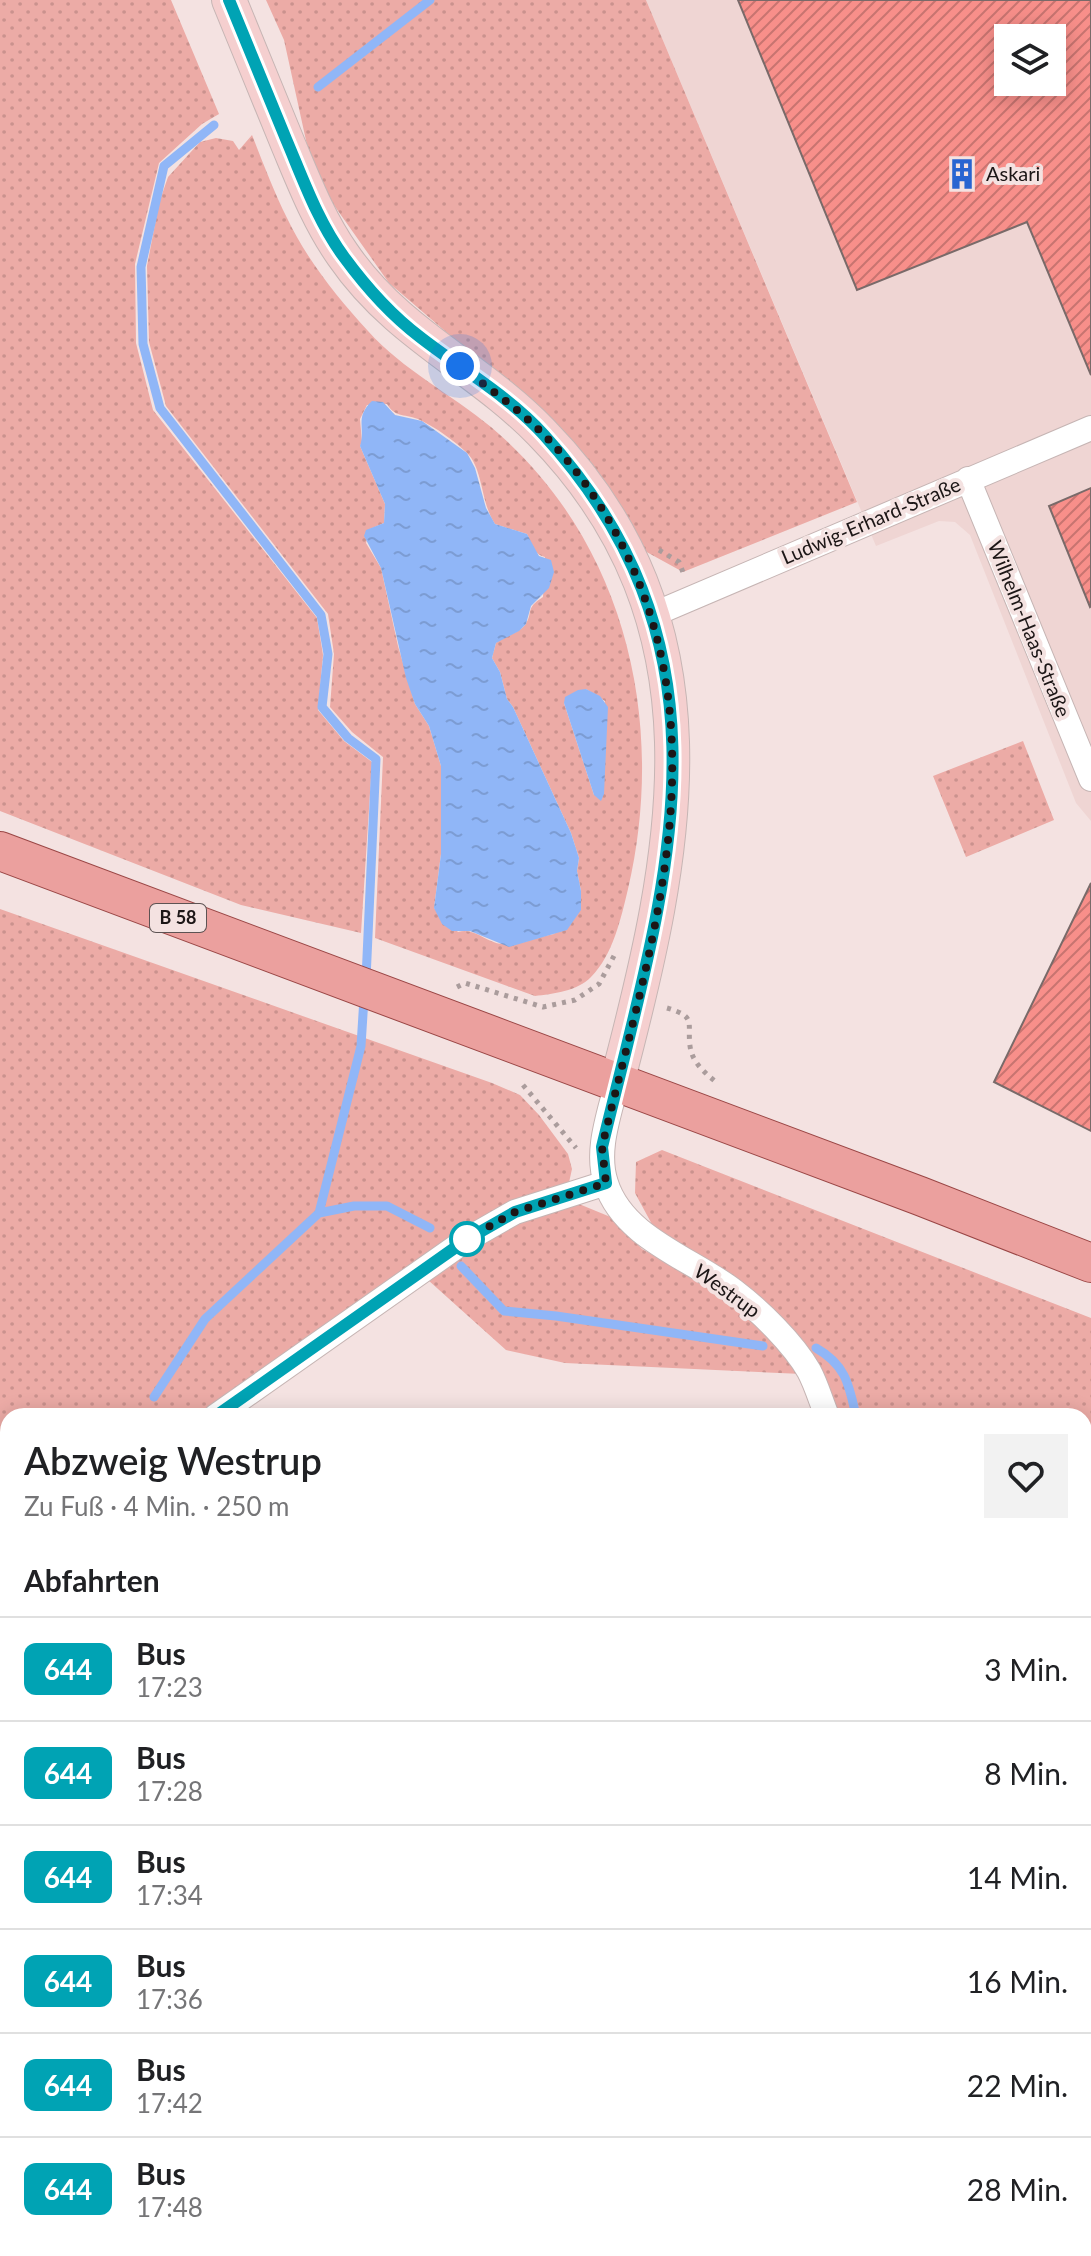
<!DOCTYPE html>
<html lang="de">
<meta charset="utf-8">
<style>
:root{--surface:#fff;--page:#f2f2f2;--text:#202124;--muted:#757577;--line:#e0e0e0}
body{margin:0;font-family:Lato,sans-serif;background:var(--page);color:var(--text);height:100vh;display:flex;flex-direction:column;font-size:30px;white-space:nowrap}
*{box-sizing:border-box;margin:0}
p{font-size:26px;color:var(--muted)}
.icon{flex:none;width:44px;height:44px;fill:none;stroke:currentColor;stroke-width:2;stroke-linecap:round;stroke-linejoin:round}
.map{position:relative;flex:1;overflow:hidden}
.panel{position:absolute;left:0px;top:1408px;width:1092px;height:848px;display:flex;flex-direction:column;background:var(--surface);border-radius:24px 24px 0 0;box-shadow:0 4px 20px #0003}
.panel>*{flex:none}
.badge{padding:0 16px;border-radius:12px;font-size:28px;line-height:52px}
.tools{position:absolute;left:994px;top:24px;display:grid;gap:16px}
.tools a{display:grid;place-items:center;width:72px;height:72px;border-radius:0px;background:var(--surface);box-shadow:0 4px 20px #0003;font-size:40px}
.you{position:absolute;width:40px;height:40px;margin:-20px;border:6px solid #fff;border-radius:50%;background:#1a73e8;box-shadow:0 0 0 12px #1a73e833}
.map>.badge{position:absolute;translate:-50% -50%;box-shadow:0 0 0 4px #fff}
h2{padding:0 24px;font-size:30px;line-height:72px}
.round{display:grid;place-items:center;flex:none;width:84px;height:84px;border-radius:0px;background:var(--page)}
.overview{display:flex;align-items:center;justify-content:space-between;height:136px;padding:0 24px}
h1{font-size:38px;font-weight:600;line-height:60px}
ul{padding:0;list-style:none}
li{display:flex;align-items:center;gap:24px;height:104px;padding:0 24px;border-top:2px solid var(--line)}
li div{flex:1}
li b{display:block;font-size:30px}
li em{font-style:normal}
li .badge{min-width:88px;font-weight:700;text-align:center}
.map>svg:first-child{display:block}
.built{fill:#efd5d3;fill-rule:evenodd}
.grass{fill:url(#grass-dots);fill-rule:evenodd}
.water{fill:url(#water-ripples)}
.lines{fill:none;stroke-linecap:round;stroke-linejoin:round}
.stream{stroke:#90b6f7;stroke-width:9}
.building{fill:url(#building-hatch);stroke:#796a69;stroke-width:2;fill-rule:evenodd}
.lane-casing{stroke:#c6b5b4;stroke-width:14}
.street-casing{stroke:#c6b5b4;stroke-width:26}
.secondary-casing{stroke:#c6b5b4;stroke-width:36}
.primary-casing{stroke:#9a4645;stroke-width:40}
.path{stroke:#aa9c9c;stroke-width:5;stroke-dasharray:4 6;stroke-linecap:butt}
.lane{stroke:#fff;stroke-width:12}
.street{stroke:#fff;stroke-width:24}
.secondary{stroke:#f5cfcf;stroke-width:34}
.primary{stroke:#eba09e;stroke-width:38}
.line-casing{stroke:#fff;stroke-width:18}
.line{stroke:#00a3b4;stroke-width:12}
.walk{stroke:#1c1616;stroke-width:8;stroke-dasharray:0 14.4}
.stop-dot{fill:#fff;stroke:#00a3b4;stroke-width:4}
.labels{text-anchor:middle;stroke-width:8;stroke-linejoin:round;paint-order:stroke}
.shield{fill:#f4e2e1;stroke:#5d5353;stroke-width:2}
.shield-label{font-size:18px;font-weight:bold;fill:#1c1616}
.poi-label{font-size:20px;fill:#1c1616;stroke:#f4e2e1;text-anchor:start}
.street-label{font-size:20px;fill:#1c1616;stroke:#f4e2e1}
</style>
<div class="map">
<svg width="1091" height="2256" viewBox="0 0 1091 2256">
<defs>
<pattern id="grass-dots" width="8" height="8" patternUnits="userSpaceOnUse" patternTransform="scale(2)"><rect width="8" height="8" fill="#ecaba6"/><path d="M2 2h.1M6 6h.1" fill="none" stroke="#ca928e" stroke-width="1.8" stroke-linecap="round"/></pattern>
<pattern id="water-ripples" width="26" height="14" patternUnits="userSpaceOnUse" patternTransform="scale(2)"><rect width="26" height="14" fill="#90b6f7"/><path d="M2 4q2-2 4 0t4 0M15 11q2-2 4 0t4 0" fill="none" stroke="#7c9cd3"/></pattern>
<pattern id="building-hatch" width="6" height="6" patternUnits="userSpaceOnUse" patternTransform="scale(2)"><rect width="6" height="6" fill="#f88f8a"/><path d="M-1 1l2-2M0 6l6-6M5 7l2-2" fill="none" stroke="#c87470"/></pattern>
</defs>
<rect width="100%" height="100%" fill="#f4e2e1"/>
<path class="built" d="M 646,0 L 1091,0 L 1091,821 L 1076,803 L 970,535 L 955,522 L 939,521 L 876,546 ZM 1008,38 L 1052,38 L 1052,82 L 1008,82 Z"/>
<path class="grass" d="M 0,0 L 171,0 L 219,114 L 202,124 L 159,163 L 135,264 L 136,343 L 153,410 L 317,618 L 323,655 L 318,710 L 344,741 L 372,762 L 361,933 L 241,905 L 0,811 Z
M 266,0 L 646,0 L 857,502 L 683,572 L 643,550 L 558,428 L 389,283 L 314,177 L 284,40 Z
M 252,135 C 263,163 274,192 287,218 C 307,260 337,297 368,331 C 403,370 451,394 491,427 C 626,541 667,722 628,889 C 621,918 613,955 591,977 C 578,991 552,994 535,996 L 375,938 L 383,757 L 352,732 L 330,707 L 334,654 L 328,614 L 166,406 L 149,342 L 147,266 L 159,203 L 168,177 L 200,142 L 216,138 L 233,141 L 239,150 ZM 387,404 C 396,419 406,413 420,420 C 435,427 455,441 467,453 C 483,468 481,504 495,524 L 527,534 C 532,544 534,555 545,557 L 543,597 C 524,609 534,612 525,625 C 518,634 504,635 496,643 L 492,658 L 500,672 L 507,699 L 513,707 L 571,833 L 579,858 L 577,871 L 581,891 L 554,934 C 536,937 520,946 502,944 C 486,943 475,927 458,932 L 434,908 L 441,854 L 441,766 L 429,726 L 415,704 L 398,646 L 381,568 L 366,543 L 370,529 L 384,523 L 385,504 L 360,446 L 362,442 L 360,419 L 367,405 ZM 586,689 L 605,701 L 594,795 L 564,703 Z
M 1023,741 L 1054,820 L 966,857 L 933,776 Z
M 0,909 L 492,1083 L 520,1095 L 539,1115 L 568,1154 L 572,1169 L 568,1187 L 211,1407 L 185,1416 L 8,1416 L 8,1438 L 0,1439 Z
M 662,1150 L 1091,1318 L 1091,2256 L 1074,2256 L 1074,2248 L 1084,2248 L 1084,1416 L 836,1416 L 817,1368 L 654,1228 L 635,1193 L 636,1162 Z
M 579,1204 L 613,1218 L 642,1249 L 727,1296 L 765,1332 L 802,1374 L 565,1363 L 506,1350 L 428,1280 L 461,1256 L 523,1219 Z
M 8,1474 L 8,1535 L 0,1536 L 0,1475 Z"/>
<path class="water" d="M 372,401 L 383,402 L 395,415 L 422,421 L 467,453 L 475,468 L 486,508 L 495,524 L 527,534 L 539,556 L 551,560 L 554,572 L 549,588 L 531,606 L 526,624 L 519,631 L 496,643 L 492,658 L 500,672 L 507,699 L 513,707 L 571,833 L 579,858 L 577,871 L 581,891 L 581,910 L 567,930 L 509,947 L 470,931 L 452,931 L 442,924 L 434,908 L 441,854 L 441,766 L 429,726 L 415,704 L 406,678 L 381,568 L 364,536 L 366,530 L 384,523 L 385,504 L 360,446 C 366,428 354,418 372,401 Z
M 586,689 L 600,696 L 608,707 L 604,794 L 601,801 L 594,795 L 564,703 L 565,697 L 578,690 Z"/>
<g class="lines">
<path class="stream" d="M 318,87 L 430,0
M 214,125 L 164,166 L 141,267 L 143,344 L 160,408 L 321,615 L 328,654 L 322,707 L 348,738 L 376,759 L 366,979
M 319,1213 L 354,1206 L 387,1206 L 430,1228
M 461,1266 L 504,1311 L 556,1316 L 763,1346
M 816,1348 C 846,1365 849,1385 856,1416
M 154,1397 L 205,1319 L 319,1213 L 361,1046 L 364,998
M 0,1517 L 8,1515
M 1084,1927 L 1091,1941"/>
</g>
<path class="building" d="M 738,0 L 1091,0 L 1091,375 L 1027,222 L 857,290 ZM 1008,38 L 1052,38 L 1052,82 L 1008,82 Z
M 1091,488 L 1091,606 L 1090,607 L 1049,506 Z
M 1091,883 L 1091,1131 L 994,1082 Z"/>
<g class="lines">
<defs>
<path id="lane" d="M 136,2256 L 140,2248"/>
<path id="street" d="M 968,479 L 1091,779
M 652,615 L 1091,428
M 617,1082 C 610,1113 595,1150 606,1183 C 623,1238 693,1259 734,1291 C 759,1310 793,1343 809,1371 C 816,1384 821,1401 827,1416
M 216,1416 L 466,1240 L 515,1212 L 606,1183
M 0,1468 L 8,1466
M 1063,2256 L 1063,2248"/>
<path id="secondary" d="M 229,0 C 249,48 268,96 288,144 C 304,182 319,221 343,255 C 398,335 477,366 541,432 C 728,623 678,851 617,1082"/>
<path id="primary" d="M 0,851 L 920,1196 L 1091,1263"/>
</defs>
<use href="#lane" class="lane-casing"/>
<use href="#street" class="street-casing"/>
<use href="#secondary" class="secondary-casing"/>
<use href="#primary" class="primary-casing"/>
<path class="path" d="M 659,550 L 679,562 L 684,575
M 457,987 L 465,983 L 543,1007 L 575,1000 L 599,984 L 615,954
M 667,1008 C 697,1017 687,1022 690,1046 C 692,1062 704,1072 716,1082
M 523,1085 L 576,1148"/>
<use href="#lane" class="lane"/>
<use href="#street" class="street"/>
<use href="#secondary" class="secondary"/>
<use href="#primary" class="primary"/>
</g>
<g class="lines">
<defs>
<path id="line" d="M 216,1416 L 466,1240 L 515,1212 L 606,1183 L 602,1147 C 664,889 747,658 544,435 C 509,396 461,369 420,337 C 391,315 366,287 344,257 C 318,222 303,179 286,139 C 267,93 248,46 229,0"/>
</defs>
<use href="#line" class="line-casing"/>
<use href="#line" class="line"/>
<path class="walk" d="M 460,366 C 487,387 516,407 540,431 C 579,469 610,516 632,566 C 717,759 648,954 602,1147 L 606,1183 L 515,1212 L 467,1239"/>
</g>
<defs>
<symbol id="building-bare" viewBox="-9 -9 18 18"><path d="M-4-6H4V6H1V3H-1V6H-4ZM-2.5-4.3h1.7v1.8h-1.7ZM.8-4.3h1.7v1.8H.8ZM-2.5-1h1.7V.8h-1.7ZM.8-1h1.7V.8H.8Z" fill="#2864d1" stroke="#f4e2e1" stroke-width="2.5" paint-order="stroke"/></symbol>
</defs>
<g fill-rule="evenodd">
<use href="#building-bare" x="940" y="152" width="44" height="44"/>
</g>
<circle class="stop-dot" cx="467" cy="1239" r="16"/>
<g class="labels">
<rect class="shield" x="150" y="904" width="56" height="28" rx="6"/>
<g class="shield-label">
<text x="178" y="924">B 58</text>
</g>
<g class="poi-label">
<text x="986" y="181">Askari</text>
</g>
<g class="street-label">
<text transform="translate(871 521) rotate(-23)" y="7">Ludwig-Erhard-Straße</text>
<text transform="translate(1029 629) rotate(68)" y="7">Wilhelm-Haas-Straße</text>
<text transform="translate(727 1291) rotate(36)" y="7">Westrup</text>
</g>
</g>
</svg>
<div class="tools">
<a><svg class="icon" aria-label="layers" viewBox="0 0 24 24"><path d="M12 4l9 5-9 5-9-5zM3 14l9 5 9-5"/></svg></a>
</div>
<div class="you" style="left:460px;top:366px"></div>
<section class="panel">
<div class="overview"><div><h1>Abzweig Westrup</h1><p>Zu Fuß · 4 Min. · 250 m</p></div><a class="round"><svg class="icon" aria-label="heart" viewBox="0 0 24 24"><path d="M12 20l-8-8c-3-5 5-10 8-4 3-6 11-1 8 4z"/></svg></a></div>
<h2>Abfahrten</h2>
<ul>
<li><span class="badge" style="background:#00a3b4;color:#fff">644</span><div><b>Bus</b><p>17:23</p></div><em>3 Min.</em></li>
<li><span class="badge" style="background:#00a3b4;color:#fff">644</span><div><b>Bus</b><p>17:28</p></div><em>8 Min.</em></li>
<li><span class="badge" style="background:#00a3b4;color:#fff">644</span><div><b>Bus</b><p>17:34</p></div><em>14 Min.</em></li>
<li><span class="badge" style="background:#00a3b4;color:#fff">644</span><div><b>Bus</b><p>17:36</p></div><em>16 Min.</em></li>
<li><span class="badge" style="background:#00a3b4;color:#fff">644</span><div><b>Bus</b><p>17:42</p></div><em>22 Min.</em></li>
<li><span class="badge" style="background:#00a3b4;color:#fff">644</span><div><b>Bus</b><p>17:48</p></div><em>28 Min.</em></li>
</ul>
</section>
</div>
